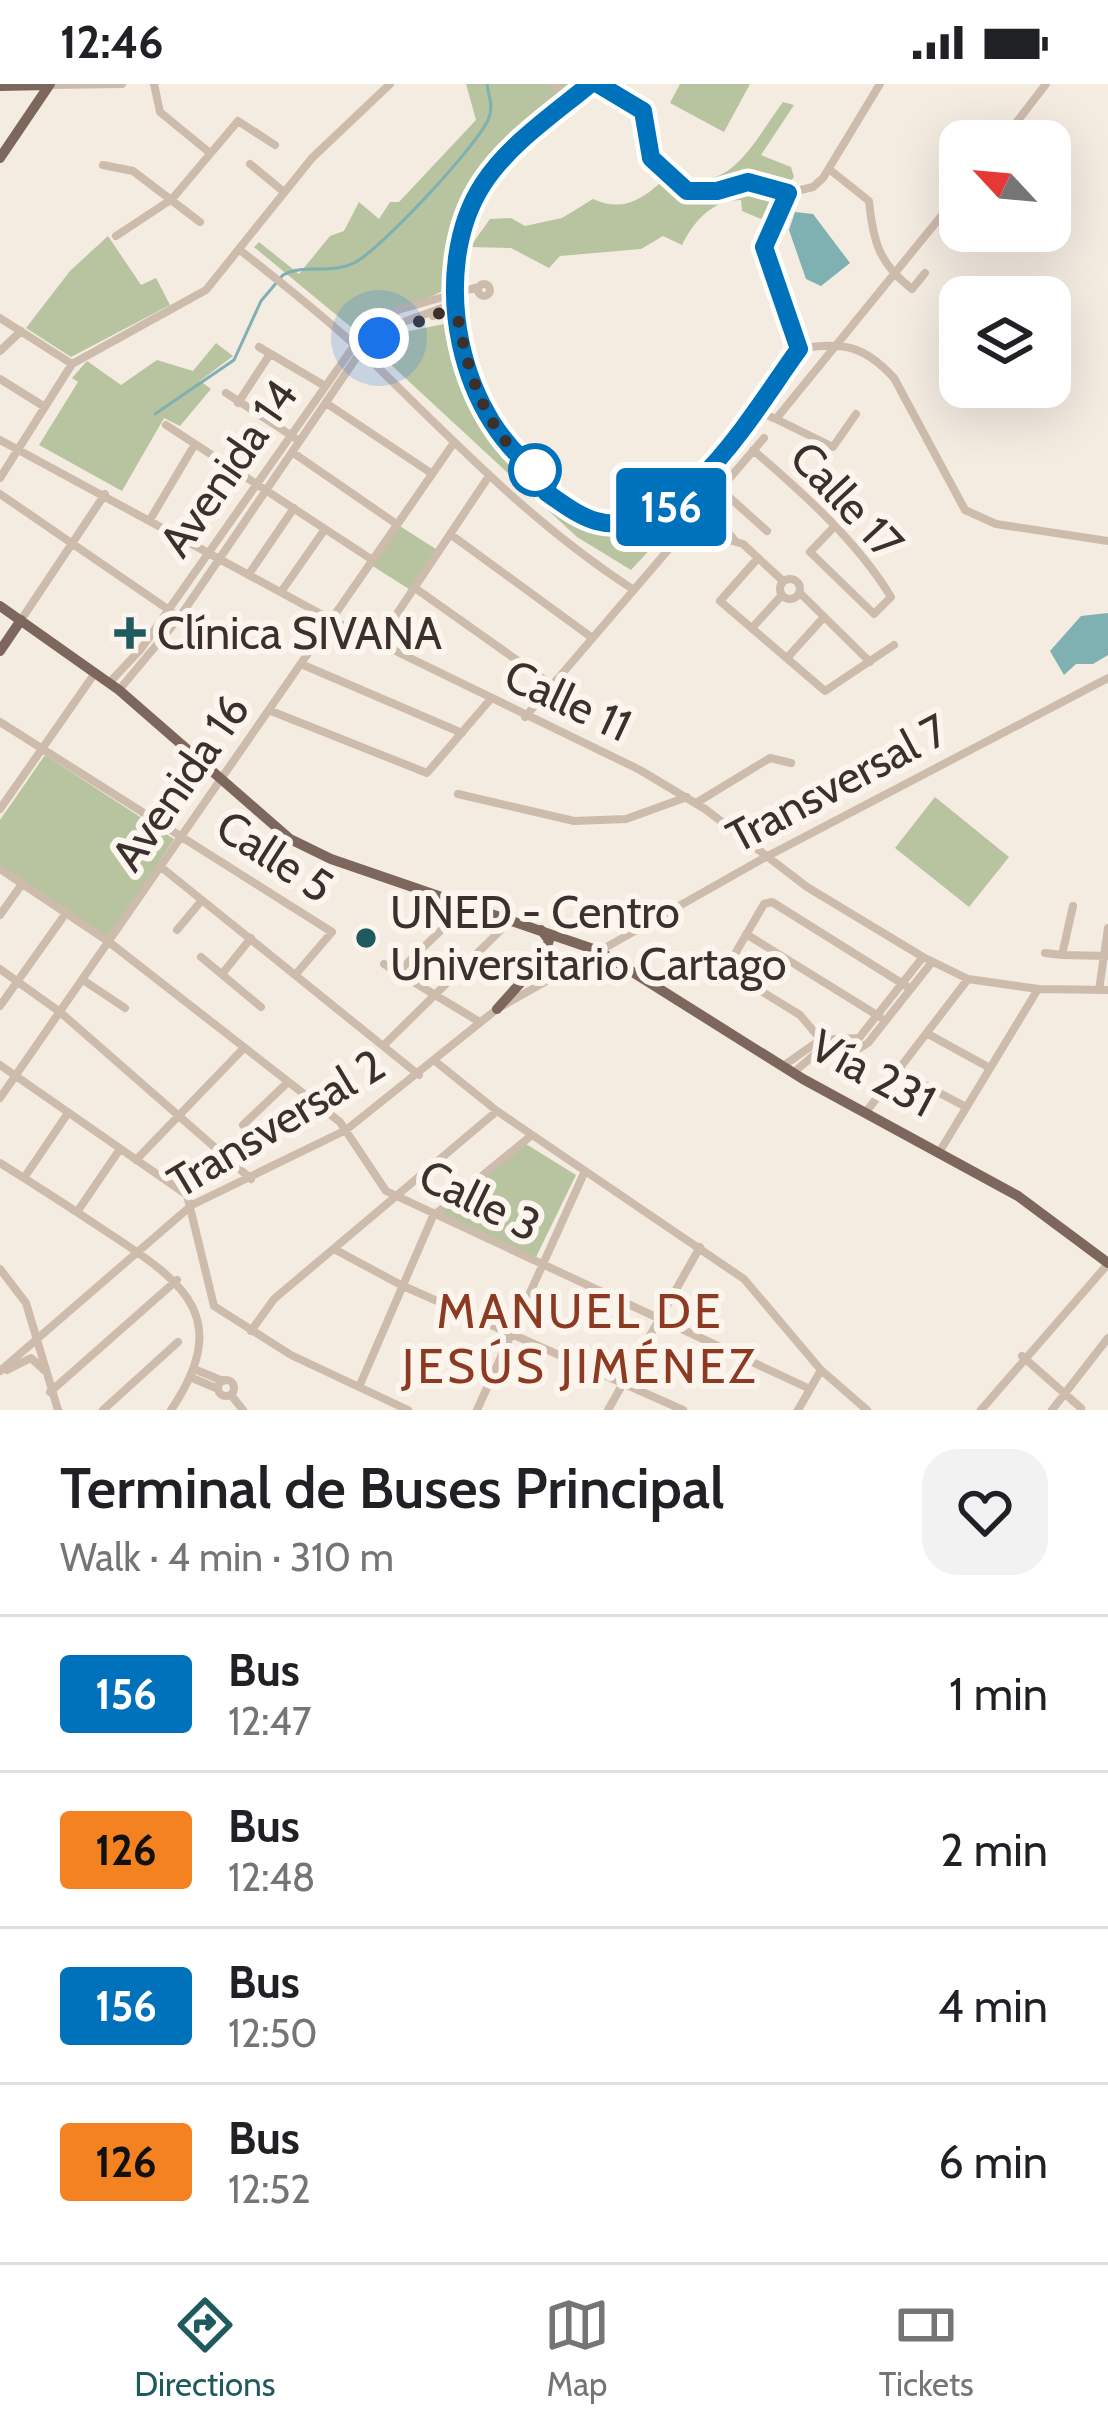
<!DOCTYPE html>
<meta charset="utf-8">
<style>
:root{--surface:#fff;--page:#f2f2f2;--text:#202124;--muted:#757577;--line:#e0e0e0;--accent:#1f5a5e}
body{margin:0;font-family:Cabin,sans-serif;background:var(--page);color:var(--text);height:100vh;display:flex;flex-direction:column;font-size:45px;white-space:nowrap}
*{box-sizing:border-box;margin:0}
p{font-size:39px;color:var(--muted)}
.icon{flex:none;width:66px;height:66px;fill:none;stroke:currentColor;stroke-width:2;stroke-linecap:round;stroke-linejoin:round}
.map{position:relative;height:1326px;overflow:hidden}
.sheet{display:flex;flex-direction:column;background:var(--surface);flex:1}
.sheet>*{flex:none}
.badge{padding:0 24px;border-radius:9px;font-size:42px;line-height:78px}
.needle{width:78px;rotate:296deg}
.controls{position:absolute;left:939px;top:36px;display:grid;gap:24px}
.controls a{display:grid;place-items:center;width:132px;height:132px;border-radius:24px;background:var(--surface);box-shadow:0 12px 48px #0002;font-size:60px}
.you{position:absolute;width:60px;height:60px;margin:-30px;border:9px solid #fff;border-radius:50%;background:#1a73e8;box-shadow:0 0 0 18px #1a73e833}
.map>.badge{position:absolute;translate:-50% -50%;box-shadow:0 0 0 6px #fff}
.round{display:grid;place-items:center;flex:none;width:126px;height:126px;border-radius:36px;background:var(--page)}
.head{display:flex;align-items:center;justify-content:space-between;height:204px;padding:0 60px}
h1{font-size:57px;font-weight:600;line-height:90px}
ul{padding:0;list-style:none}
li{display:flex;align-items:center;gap:36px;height:156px;padding:0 60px;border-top:3px solid var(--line)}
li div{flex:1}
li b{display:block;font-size:45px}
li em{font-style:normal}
li .badge{min-width:132px;font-weight:700;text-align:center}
.status{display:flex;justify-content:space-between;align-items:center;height:84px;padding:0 60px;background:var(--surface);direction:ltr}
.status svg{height:33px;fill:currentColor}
.dock{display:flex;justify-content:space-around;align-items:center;height:168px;border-top:3px solid var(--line);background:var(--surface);font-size:33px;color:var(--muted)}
.dock a{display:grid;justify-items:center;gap:6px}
.dock .current{color:var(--accent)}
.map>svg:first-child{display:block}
.green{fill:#b8c4a0}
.water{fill:#7fb0b2}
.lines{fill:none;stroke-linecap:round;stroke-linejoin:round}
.stream{stroke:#7fb0b2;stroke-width:3}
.minor{stroke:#cdbbac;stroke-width:8}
.major{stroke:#7d675c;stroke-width:10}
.line-casing{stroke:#fff;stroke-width:27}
.line{stroke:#0072bc;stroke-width:18}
.walk{stroke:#3b302b;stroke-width:12;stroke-dasharray:0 21.6}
.stop-dot{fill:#fff;stroke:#0072bc;stroke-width:6}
.poi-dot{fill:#1f5a5e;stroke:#fbf5ee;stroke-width:4.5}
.labels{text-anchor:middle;stroke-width:12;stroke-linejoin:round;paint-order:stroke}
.street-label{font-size:45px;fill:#3b302b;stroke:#fbf5ee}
.poi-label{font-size:45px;fill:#3b302b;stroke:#fbf5ee;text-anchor:start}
.neighbourhood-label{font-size:48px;letter-spacing:3px;fill:#8c3b22;stroke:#fbf5ee}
</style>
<div class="status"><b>12:46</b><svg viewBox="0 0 49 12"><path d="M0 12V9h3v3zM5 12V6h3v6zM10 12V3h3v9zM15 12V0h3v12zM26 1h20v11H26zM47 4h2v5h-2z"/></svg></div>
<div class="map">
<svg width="1108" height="1326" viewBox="0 0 1108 1326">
<rect width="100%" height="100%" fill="#f4ebe1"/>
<path class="green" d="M 466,0 L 587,0 L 465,114 L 451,203 L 357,248 L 254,163 L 259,158 L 299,190 L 330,152 L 344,147 L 359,118 L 379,135 L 390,118 L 399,118 L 476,36 Z
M 680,0 L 750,0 L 724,48 L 670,19 Z
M 783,18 L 794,21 L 761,71 L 791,83 L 794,93 L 761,135 L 742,127 L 741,116 C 712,116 694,137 682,161 L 663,152 L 641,165 L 560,172 L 549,184 L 511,164 L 470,163 L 490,135 L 511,134 L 525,142 L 562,134 L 593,115 C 627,131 649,110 673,87 C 727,118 754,57 783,18 Z
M 108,152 L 141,201 L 156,194 L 170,221 L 71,273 L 26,244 L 70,187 Z
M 449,239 C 473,303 519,426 594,446 C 627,455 652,434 683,430 L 631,486 L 577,453 L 375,266 L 399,249 Z
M 216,259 L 233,272 L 200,297 L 211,305 L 180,342 L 164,334 L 122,407 L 39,361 L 78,298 L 72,294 L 87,277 L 121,301 L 157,276 L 193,287 Z
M 395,439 L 439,467 L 412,507 L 368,479 Z
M 45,671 L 174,755 L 108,855 L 0,781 L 0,736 Z
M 935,713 L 1009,773 L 969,823 L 895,764 Z
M 526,1060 L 576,1091 L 536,1173 L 438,1130 Z"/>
<path class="water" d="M 795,128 L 813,130 L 850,179 L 821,202 L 806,195 L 789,146 Z
M 1108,529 L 1108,571 L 1093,580 L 1076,580 L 1064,591 L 1050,567 L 1081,532 Z"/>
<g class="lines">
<path class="stream" d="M 155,330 L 234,276 L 261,217 L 283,191 C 305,179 329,191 354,179 C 380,166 475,64 488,36 C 494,23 489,14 487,0"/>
<path class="minor" d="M 154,0 L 160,28 L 210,69
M 554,0 L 569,18
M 590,0 C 545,38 488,74 467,132 C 428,242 528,502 666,427 C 704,406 771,304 799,265 C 793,245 762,165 766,153 C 770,137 781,123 788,109 L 813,103 L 823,94 L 880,0
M 598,0 L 643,27 L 651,74 L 687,107 L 717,107 L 748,98 L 788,109
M 50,1 L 122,0
M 1002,57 L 1046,0
M 250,80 L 284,108
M 103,81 L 133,87 L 200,138
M 829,85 L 869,117 C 873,157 879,180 912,205 L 925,189
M 1048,147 L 1054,150
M 116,152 L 172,115 L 238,37 L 275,61
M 240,166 C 281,199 323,231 361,267 C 449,352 528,437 631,504
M478 206a6 6 0 1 1 12 0a6 6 0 1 1-12 0Z
M 433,232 L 440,229 L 459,238
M 0,234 L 72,280
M 259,263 L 325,302
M 799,265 C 841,257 864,261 894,294 L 965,426 L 996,440 L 1108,457
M 0,267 L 21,247
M 0,295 L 45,323
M 226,309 L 295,354
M 238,319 L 270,270
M 326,319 L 431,389
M 754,326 L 776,335 L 960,109
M 776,335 L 833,363 L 856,330
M 166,341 L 371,475
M 0,356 L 330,535 L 640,686 L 705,725 L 807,803 L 923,873 L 968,895 L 1038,905 L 1108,906
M 753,366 C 803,409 857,457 891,513 L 874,530 L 810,468 L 832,445
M 292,368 L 395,439
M 526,381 L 548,394 L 547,408
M 0,394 L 72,280 L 206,206 L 312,74 L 390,0
M 719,404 L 767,447
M 0,410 L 172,528
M 680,418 L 699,447 L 743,460 L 783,497
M 151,434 L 195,360
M 695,441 L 706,432 L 716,443
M 450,450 L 591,553
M 714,454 L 717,434 L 735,457
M 758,474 L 720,517 L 825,607 L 894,561
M 249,490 L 294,424
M780 505a10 10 0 1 1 20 0a10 10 0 1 1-20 0Z
M 415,504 L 552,601
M 281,508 L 325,445
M 800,509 L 870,578
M 21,536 L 105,410
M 752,544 L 782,511
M 378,558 L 487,395
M 787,574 L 824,533
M 301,580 L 462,649
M 109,599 L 141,565 L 363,249 L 398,226 L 478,203
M 119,606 L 179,534 L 361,267 L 384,245 L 456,219
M 271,627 L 427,689 L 489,617
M 525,633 L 764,354
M 0,638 L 332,848 L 296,890
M 458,710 L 574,737 L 626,735 L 687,713
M 696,719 L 770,674 L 791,679
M 0,725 L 95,589
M 161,783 L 419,991
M 0,785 L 109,858 L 340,1038 L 386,1107 L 810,1305
M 1073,822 L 1062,871 L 1108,872
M 0,831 L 22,800
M 177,846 L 202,816
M 746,850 L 880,933
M 1045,869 L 1062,871
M 201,873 L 261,923
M 384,880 L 478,937
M 0,885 L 60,928 L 251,1095
M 398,888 L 466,822
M 222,890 L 251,854
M 83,896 L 125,924
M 1099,906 L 1108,844
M 0,922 L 66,829
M 928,950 L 990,984
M 385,960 L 512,835
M 827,963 L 800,931 L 730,888 L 729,880 L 764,820 L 772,818 L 911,905
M 435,977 L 497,1027 L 744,1195 L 821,1286 L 867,1326
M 0,981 L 187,1111 L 214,1222 L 291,1271 L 408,1326
M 783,982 L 820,956 L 859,954 L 923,873
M 898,987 L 966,1023
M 793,989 L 822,964 L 857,966 L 868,959 L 932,878
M 0,1014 L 453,360
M 866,1028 L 968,895
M 243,1041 L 286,1000
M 940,1067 L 1038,905
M 136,1076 L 243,965
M 0,1079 C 37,1102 74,1126 110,1150 C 187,1200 232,1235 171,1326
M 24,1094 L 68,1029
M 77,1128 L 120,1065
M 334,1165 L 401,1201 L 683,1326
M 0,1185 L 26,1219 L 58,1326
M 251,1247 L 274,1215 L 497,1027
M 1022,1272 L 1081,1324
M 194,1285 L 223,1297
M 7,1286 L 31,1274 L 44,1286
M 0,1287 L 192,1121 L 346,1046 L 497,925 L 764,774 L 1108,594
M 190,1293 L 218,1305
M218 1304a8 8 0 1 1 16 0a8 8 0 1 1-16 0Z
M 359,1303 L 433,1132 L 532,1051
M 50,1308 L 177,1196
M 231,1311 L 243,1326
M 103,1326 L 178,1258
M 477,1326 L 585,1087
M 608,1326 L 700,1163
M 798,1326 L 821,1286
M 981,1326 L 1108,1180
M 1052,1326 L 1108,1254"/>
<path class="major" d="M 0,2 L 49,1
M 0,74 L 50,0
M 0,522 L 119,606 L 290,755 L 331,775 L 599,867 L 803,995 L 1018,1112 L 1108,1179
M 0,567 L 21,536
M 497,925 L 544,873 L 549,856 L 541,846"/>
</g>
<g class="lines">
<defs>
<path id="line" d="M 590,0 C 554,30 509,60 483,100 C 427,186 458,342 548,394 L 547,409 C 562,419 578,432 596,437 C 680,460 757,322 799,265 L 764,163 L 788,109 L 748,98 L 717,107 L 687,107 L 651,74 L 643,27 L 598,0"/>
</defs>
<use href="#line" class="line-casing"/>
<use href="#line" class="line"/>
<path class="walk" d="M 379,254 L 440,229 L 459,238 C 470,300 492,362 548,394 L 535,386"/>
</g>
<circle class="stop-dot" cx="535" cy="386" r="24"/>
<g class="poi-dot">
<path d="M124 531h12v12h12v12h-12v12h-12v-12h-12v-12h12z"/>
<circle cx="366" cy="854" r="12"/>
</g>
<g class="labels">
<g class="street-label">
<text transform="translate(228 384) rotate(-55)" y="16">Avenida 14</text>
<text transform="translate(847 416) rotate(47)" y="16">Calle 17</text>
<text transform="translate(568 616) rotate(25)" y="16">Calle 11</text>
<text transform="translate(180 698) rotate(-55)" y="16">Avenida 16</text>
<text transform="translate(837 699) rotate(-28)" y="16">Transversal 7</text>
<text transform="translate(275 772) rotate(33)" y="16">Calle 5</text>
<text transform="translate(873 989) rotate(28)" y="16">Vía 231</text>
<text transform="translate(276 1039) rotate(-31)" y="16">Transversal 2</text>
<text transform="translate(480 1116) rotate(26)" y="16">Calle 3</text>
</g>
<g class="poi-label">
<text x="157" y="565">Clínica SIVANA</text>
<text x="390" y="844">UNED - Centro<tspan x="390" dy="52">Universitario Cartago</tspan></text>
</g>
<g class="neighbourhood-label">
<text x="580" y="1244">MANUEL DE<tspan x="580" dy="55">JESÚS JIMÉNEZ</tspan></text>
</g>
</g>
</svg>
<div class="controls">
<a><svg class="needle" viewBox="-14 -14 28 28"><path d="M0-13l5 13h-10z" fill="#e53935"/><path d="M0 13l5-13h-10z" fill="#757577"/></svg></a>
<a><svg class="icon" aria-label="layers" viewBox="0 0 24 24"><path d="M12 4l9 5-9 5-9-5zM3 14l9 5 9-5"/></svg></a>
</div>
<div class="you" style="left:379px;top:254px"></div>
<b class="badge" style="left:671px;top:423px;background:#0072bc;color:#fff">156</b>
</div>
<section class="sheet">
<div class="head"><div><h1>Terminal de Buses Principal</h1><p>Walk · 4 min · 310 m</p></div><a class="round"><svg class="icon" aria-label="heart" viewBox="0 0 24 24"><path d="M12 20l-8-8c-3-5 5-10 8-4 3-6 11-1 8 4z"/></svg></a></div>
<ul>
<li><span class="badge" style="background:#0072bc;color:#fff">156</span><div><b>Bus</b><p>12:47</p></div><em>1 min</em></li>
<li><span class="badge" style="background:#f58220;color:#111">126</span><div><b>Bus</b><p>12:48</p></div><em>2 min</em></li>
<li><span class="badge" style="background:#0072bc;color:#fff">156</span><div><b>Bus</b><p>12:50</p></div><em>4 min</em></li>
<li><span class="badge" style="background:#f58220;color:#111">126</span><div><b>Bus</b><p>12:52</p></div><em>6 min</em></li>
</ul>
</section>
<nav class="dock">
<a class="current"><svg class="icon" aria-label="directions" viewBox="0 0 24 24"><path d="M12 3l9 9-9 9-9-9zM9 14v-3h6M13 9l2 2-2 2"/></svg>Directions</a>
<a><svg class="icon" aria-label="map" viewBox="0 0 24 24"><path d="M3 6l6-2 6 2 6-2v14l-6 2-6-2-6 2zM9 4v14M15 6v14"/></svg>Map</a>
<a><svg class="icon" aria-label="tickets" viewBox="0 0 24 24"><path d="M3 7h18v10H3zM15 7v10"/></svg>Tickets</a>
</nav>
